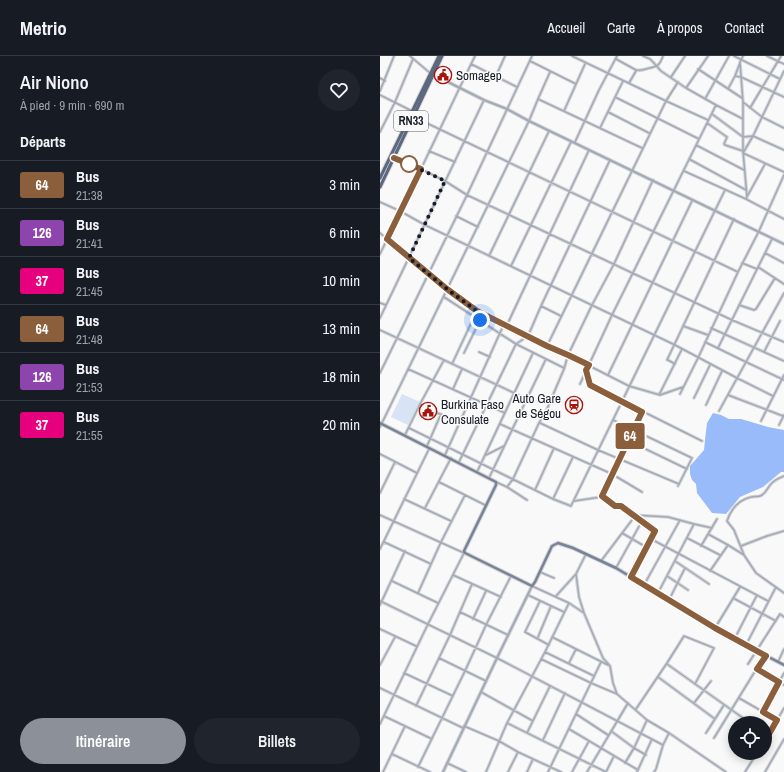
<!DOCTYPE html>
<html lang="fr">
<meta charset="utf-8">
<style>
:root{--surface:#171b24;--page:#20242c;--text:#f1f3f6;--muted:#9ea1a6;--line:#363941;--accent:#8c9099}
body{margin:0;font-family:"Archivo Narrow",sans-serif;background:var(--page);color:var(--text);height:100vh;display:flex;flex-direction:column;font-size:15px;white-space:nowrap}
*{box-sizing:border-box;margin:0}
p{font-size:13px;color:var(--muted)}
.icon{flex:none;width:22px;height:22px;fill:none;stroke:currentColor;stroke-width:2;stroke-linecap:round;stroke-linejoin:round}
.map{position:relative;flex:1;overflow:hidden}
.side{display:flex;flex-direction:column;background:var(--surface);width:380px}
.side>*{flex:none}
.badge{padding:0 8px;border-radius:3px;font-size:14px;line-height:26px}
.fabs{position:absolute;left:348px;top:660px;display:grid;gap:8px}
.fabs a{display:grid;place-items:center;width:44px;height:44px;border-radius:50%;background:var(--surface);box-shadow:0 2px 10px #0003;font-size:20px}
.you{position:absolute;width:20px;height:20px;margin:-10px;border:3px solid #fff;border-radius:50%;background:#1a73e8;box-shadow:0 0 0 6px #1a73e833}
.map>.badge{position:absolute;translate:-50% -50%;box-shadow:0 0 0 2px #fff}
h2{padding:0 20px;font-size:15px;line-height:36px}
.round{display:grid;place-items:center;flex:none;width:42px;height:42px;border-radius:21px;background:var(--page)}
.overview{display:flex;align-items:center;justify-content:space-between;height:68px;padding:0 20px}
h1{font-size:19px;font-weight:600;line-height:30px}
.action{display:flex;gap:8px;margin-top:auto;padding:8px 20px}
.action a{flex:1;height:46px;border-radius:24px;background:var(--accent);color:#fff;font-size:16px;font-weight:600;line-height:46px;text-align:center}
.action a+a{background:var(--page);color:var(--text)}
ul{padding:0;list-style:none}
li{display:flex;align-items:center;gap:12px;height:48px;padding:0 20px;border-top:1px solid var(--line)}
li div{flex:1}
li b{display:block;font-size:15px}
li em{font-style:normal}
li .badge{min-width:44px;font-weight:700;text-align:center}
header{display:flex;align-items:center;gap:24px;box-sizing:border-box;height:56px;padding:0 20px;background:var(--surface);border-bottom:1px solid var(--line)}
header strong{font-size:19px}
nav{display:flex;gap:22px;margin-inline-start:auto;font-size:14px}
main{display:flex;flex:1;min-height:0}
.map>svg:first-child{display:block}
.green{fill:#d8e3f6}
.water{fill:#9abbfa}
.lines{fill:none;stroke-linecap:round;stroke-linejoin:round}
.minor-casing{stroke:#d5d5d7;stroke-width:3.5}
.tertiary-casing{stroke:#d5d5d7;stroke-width:4}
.secondary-casing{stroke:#d5d5d7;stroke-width:4.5}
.primary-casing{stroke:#d5d5d7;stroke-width:5}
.minor{stroke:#a2a9b7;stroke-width:1.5}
.tertiary{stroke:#a2a9b7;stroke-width:2}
.secondary{stroke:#788397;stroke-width:2.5}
.primary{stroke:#5b687f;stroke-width:3}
.line-casing{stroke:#fff;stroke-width:9}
.line{stroke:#8b5e3c;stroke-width:6}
.walk{stroke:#151b27;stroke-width:4;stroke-dasharray:0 7.2}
.stop-dot{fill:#fff;stroke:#8b5e3c;stroke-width:2}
.labels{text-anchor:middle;stroke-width:3;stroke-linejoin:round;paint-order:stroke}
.shield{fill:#f9f9f9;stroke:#595e66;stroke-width:1}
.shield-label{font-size:12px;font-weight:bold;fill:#151b27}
.poi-label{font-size:13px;fill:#151b27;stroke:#f9f9f9;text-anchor:start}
</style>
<header>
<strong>Metrio</strong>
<nav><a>Accueil</a><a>Carte</a><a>À propos</a><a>Contact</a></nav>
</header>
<main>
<section class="side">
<div class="overview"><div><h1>Air Niono</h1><p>À pied · 9 min · 690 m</p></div><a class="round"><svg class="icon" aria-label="heart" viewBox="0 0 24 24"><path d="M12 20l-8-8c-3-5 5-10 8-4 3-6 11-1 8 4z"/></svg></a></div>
<h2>Départs</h2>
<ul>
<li><span class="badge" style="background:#8b5e3c;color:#fff">64</span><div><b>Bus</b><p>21:38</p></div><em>3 min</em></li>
<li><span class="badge" style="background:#8e44ad;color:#fff">126</span><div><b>Bus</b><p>21:41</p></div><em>6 min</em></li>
<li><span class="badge" style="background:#e6007e;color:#fff">37</span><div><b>Bus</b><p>21:45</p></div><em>10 min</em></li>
<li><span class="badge" style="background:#8b5e3c;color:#fff">64</span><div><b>Bus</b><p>21:48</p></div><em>13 min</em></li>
<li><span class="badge" style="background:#8e44ad;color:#fff">126</span><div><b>Bus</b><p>21:53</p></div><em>18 min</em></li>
<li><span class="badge" style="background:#e6007e;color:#fff">37</span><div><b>Bus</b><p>21:55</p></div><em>20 min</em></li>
</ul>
<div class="action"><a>Itinéraire</a><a>Billets</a></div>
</section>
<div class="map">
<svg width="404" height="716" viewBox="0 0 404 716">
<rect width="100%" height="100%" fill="#f9f9f9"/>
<path class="green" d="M 22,338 L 40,346 L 28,369 L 11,361 Z"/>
<path class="water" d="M 333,357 L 341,359 L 349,363 L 361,363 L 388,371 L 404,374 L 404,416 L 401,416 L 383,431 L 360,441 L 346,458 L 332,457 L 317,437 L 316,428 L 312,424 L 310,418 L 310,410 L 324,394 L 325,384 L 327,367 Z"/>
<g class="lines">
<defs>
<path id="minor" d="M 30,0 L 50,17
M 192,0 L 286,45 L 328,64
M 263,0 L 270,3 L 273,6 L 281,15 L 306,32 L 336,49 L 363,63
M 354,0 L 400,23
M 363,0 L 360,6 L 363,46 L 363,95 L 367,141 L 366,143
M 387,0 L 404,8
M 236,3 L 256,14 C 260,15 262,14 266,13 C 277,10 279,11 283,0
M 150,5 L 196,28
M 91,8 L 137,31
M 318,13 L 362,42
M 404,15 L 373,80 L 363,97 L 404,116
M 116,20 L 125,0
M 355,20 L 361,21 L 404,41
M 291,21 L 305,0
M 0,22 L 5,25
M 249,27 L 256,15
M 306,32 L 328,0
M 348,33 L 355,20 L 360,7
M 0,35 L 14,0
M 0,39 L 32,55
M 235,41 L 319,83
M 158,43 L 262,92
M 325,43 L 349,0
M 363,46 L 382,61 L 404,72
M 370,52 L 401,0
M 184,55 L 205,8
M 228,56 L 269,77
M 332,58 L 363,81 L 373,80 L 404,94
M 34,61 L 358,216
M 327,67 L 347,81 L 344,88 L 345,89 L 363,95
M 220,72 L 243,25
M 0,76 L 15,46 L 33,3
M 195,86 L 219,34 L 237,0
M 316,89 L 364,114
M 49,95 L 75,106
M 14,102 L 41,113 L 65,125 L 87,139 L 352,264 L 404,286
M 309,103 L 366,134
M 304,115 L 366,143 L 404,163
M 368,139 L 385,108
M 0,146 L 20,155 L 45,169 L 295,289 L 357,322 L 393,340
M 76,160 L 98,171
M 0,177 L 67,233 L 97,255 L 167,290 L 188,299 L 249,330 L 280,339 L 303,331
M 385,197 L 404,207
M 0,198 L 41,113 L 80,31 L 95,0
M 109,200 L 169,75
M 362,207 L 377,213
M 131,210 L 191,86
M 378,211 L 404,228
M 64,241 L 136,288 L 184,312
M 0,247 L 6,249
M 359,249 L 374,254 L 376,253 L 395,222
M 161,250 L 181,260
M 0,262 L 104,44
M 127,269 L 209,94
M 303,270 L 328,279
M 331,272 L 404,305
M 0,274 L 147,343
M 325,286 L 366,306 L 404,324
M 167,290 L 286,45 L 298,26
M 338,292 L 392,183
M 99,296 L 110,301
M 384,296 L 400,265
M 84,297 L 103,258
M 72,308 L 94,261
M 295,308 L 288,304 L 287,304 L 354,163
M 28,313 L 125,357
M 206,314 L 210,329 L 322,385
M 0,317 L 87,139 L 152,0
M 228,319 L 312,145
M 200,328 L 232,259 L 336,49
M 73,333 L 82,313
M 300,338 L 318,302 L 358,216 L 379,175 L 404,119
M 279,339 L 302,293
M 348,339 L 403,360
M 314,342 L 330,309
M 40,348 L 79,368
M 326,349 L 342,315
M 339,355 L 404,237
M 233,364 L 312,402 L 298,430
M 381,365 L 404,319
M 160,367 L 218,394 L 299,428
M 120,368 L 232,418 L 262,436
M 399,369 L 404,359
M 0,371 L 149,65 L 158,43 L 170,16
M 29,372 L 173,443 L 191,450 L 345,134
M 25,379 L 40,348 L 64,304
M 249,385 L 307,413
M 47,390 L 61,358
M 0,398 L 37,417
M 65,399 L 124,268
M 106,399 L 124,390
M 79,406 L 136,288 L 148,280 L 161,250 L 230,104
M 97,416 L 153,297
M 109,422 L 166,303
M 59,426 L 105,449
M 116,426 L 127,431 L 147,444
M 127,431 L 133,423 L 159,367 L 167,353 L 184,313 L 188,299 L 212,249 L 234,208 L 273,124
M 155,434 L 174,392
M 0,437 L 15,406
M 222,440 L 235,450 L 241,450 L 275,475 L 251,521
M 24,443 L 71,465
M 173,443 L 193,401
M 194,445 L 221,441 L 222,439 L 262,356
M 45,452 L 71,402
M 0,459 L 84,497 L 48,568 L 0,668
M 253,459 L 288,461 L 314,468 L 332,472
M 242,477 L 266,491
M 328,478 L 348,489 L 364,499 L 376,517 L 404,537
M 307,482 L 340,499
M 271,483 L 388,545
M 4,486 L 51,508
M 321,490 L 337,463
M 361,490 L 387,480 L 404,475
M 0,493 L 49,393
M 364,499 L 354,474 L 347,465 C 351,453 358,444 371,441 C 374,440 378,441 380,440 C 386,438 387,432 391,428 C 394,424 399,422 404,420
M 221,505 L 255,460
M 295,505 L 329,528
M 236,512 L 262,465
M 330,515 L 348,489
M 160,516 L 174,522
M 196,518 L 199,541 L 204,557 L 223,602 L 230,610 L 233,627 L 237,638
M 73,519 L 121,541
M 287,520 L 308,534
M 12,525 L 58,547
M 264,529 L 300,464
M 152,530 L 189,547 L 204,557
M 38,537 L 61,486 L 85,439
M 278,537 L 314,468
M 148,539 L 184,556
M 176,540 L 196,518 L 206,498
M 353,542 L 396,565
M 289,544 L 305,512
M 0,545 L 117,602 L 283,689
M 160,545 L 145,576 L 169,589
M 0,549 L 25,495
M 80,556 L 128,579
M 93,563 L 106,535
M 335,572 L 360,531
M 0,573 L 36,590
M 158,581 L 171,550
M 172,581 L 228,609
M 355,582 L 377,539
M 366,589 L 396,531
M 165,596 L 214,620
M 59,602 L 106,625
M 161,603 L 211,627 L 237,638 L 267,664 L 289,677 L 346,716
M 398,606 L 404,593
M 189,607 L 196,593
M 287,608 L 370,667
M 368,608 L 400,558 L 404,561
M 0,609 L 15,581
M 377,613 L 404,629
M 24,617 L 73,640
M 278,621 L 335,663
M 0,632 L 83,672
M 101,636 L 153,665
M 359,642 L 397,664
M 314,647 L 331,625
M 36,650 L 70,579 L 92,528
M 256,653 L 287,607 L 304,580 L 334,592 L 315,628
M 383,656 L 404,617
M 196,658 L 228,679
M 4,660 L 52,683
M 127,667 L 226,716
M 84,670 L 119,685 L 138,696 L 181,716
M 189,673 L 258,714
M 231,675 L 254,692 L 266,699
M 147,677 L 170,630
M 326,677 L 344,649
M 385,677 L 388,680
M 334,682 L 385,599
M 163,684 L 185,637
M 385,685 L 404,652
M 12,698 L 50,716
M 67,707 L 86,716
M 245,707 L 254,692 L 267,664
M 38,711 L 85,615 L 106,569 L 131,520
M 3,716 L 25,670
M 106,716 L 127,667 L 165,596 L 189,547
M 128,716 L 138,696
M 147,716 L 153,703
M 168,716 L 221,606
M 192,716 L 209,685
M 207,716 L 248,647
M 226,716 L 234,700
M 257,716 L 272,683
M 274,716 L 276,713 L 283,689 L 289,677
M 365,716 L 377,697
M 385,716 L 404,683"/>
<path id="tertiary" d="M 54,19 L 104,44 L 127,53 L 149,65 L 404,188
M 63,716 L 117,602 L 152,530"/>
<path id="secondary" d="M 0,367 L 116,426 L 116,429 L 84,495 L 85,497 L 152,530 L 155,526 L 172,490 L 178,487 L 193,492 L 236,512 L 354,583 L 404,609"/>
<path id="primary" d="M 0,122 L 59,0
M 0,131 L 62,0"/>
</defs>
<use href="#minor" class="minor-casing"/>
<use href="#tertiary" class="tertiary-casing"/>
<use href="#secondary" class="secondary-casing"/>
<use href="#primary" class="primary-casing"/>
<use href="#minor" class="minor"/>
<use href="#tertiary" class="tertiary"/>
<use href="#secondary" class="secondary"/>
<use href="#primary" class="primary"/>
</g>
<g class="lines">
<defs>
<path id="line" d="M 14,102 L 41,113 L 7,183 L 67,233 L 97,255 L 167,290 L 188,299 L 209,309 L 206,314 L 210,329 L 262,356 L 222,440 L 235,450 L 241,450 L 275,475 L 251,521 L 335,572 L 386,600 L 377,613 L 399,626 L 383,656 L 397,664 L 385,685"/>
</defs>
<use href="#line" class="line-casing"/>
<use href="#line" class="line"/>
<path class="walk" d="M 29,108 L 65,125 L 29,202 L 67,233 L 97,255 L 103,258 L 100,264"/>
</g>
<defs>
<symbol id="civic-ring" viewBox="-11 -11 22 22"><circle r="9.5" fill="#f9f9f9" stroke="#a7140c" stroke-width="1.5"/><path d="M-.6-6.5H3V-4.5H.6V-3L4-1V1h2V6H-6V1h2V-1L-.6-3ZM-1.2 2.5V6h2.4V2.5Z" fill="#a7140c"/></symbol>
<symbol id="station-ring" viewBox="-11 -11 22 22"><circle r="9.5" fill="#f9f9f9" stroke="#a7140c" stroke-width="1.5"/><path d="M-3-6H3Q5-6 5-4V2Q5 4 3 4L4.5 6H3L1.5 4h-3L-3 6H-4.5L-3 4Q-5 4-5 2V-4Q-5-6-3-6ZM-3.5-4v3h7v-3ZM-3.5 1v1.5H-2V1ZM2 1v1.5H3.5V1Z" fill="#a7140c"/></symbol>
</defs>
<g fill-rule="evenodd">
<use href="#civic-ring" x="53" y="9" width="20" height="20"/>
<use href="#station-ring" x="184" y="339" width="20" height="20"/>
<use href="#civic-ring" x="38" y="345" width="20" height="20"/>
</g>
<circle class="stop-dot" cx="29" cy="108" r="8"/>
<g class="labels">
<rect class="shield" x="14" y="55" width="34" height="20" rx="3"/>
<g class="shield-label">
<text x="31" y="69">RN33</text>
</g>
<g class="poi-label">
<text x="76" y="24">Somagep</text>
<text x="181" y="347" text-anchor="end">Auto Gare<tspan x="181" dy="15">de Ségou</tspan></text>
<text x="61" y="353">Burkina Faso<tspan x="61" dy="15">Consulate</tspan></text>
</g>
</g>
</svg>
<div class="fabs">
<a><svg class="icon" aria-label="locate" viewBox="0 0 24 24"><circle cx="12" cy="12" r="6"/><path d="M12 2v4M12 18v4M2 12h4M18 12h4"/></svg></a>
</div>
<div class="you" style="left:100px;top:264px"></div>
<b class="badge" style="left:250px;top:380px;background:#8b5e3c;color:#fff">64</b>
</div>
</main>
